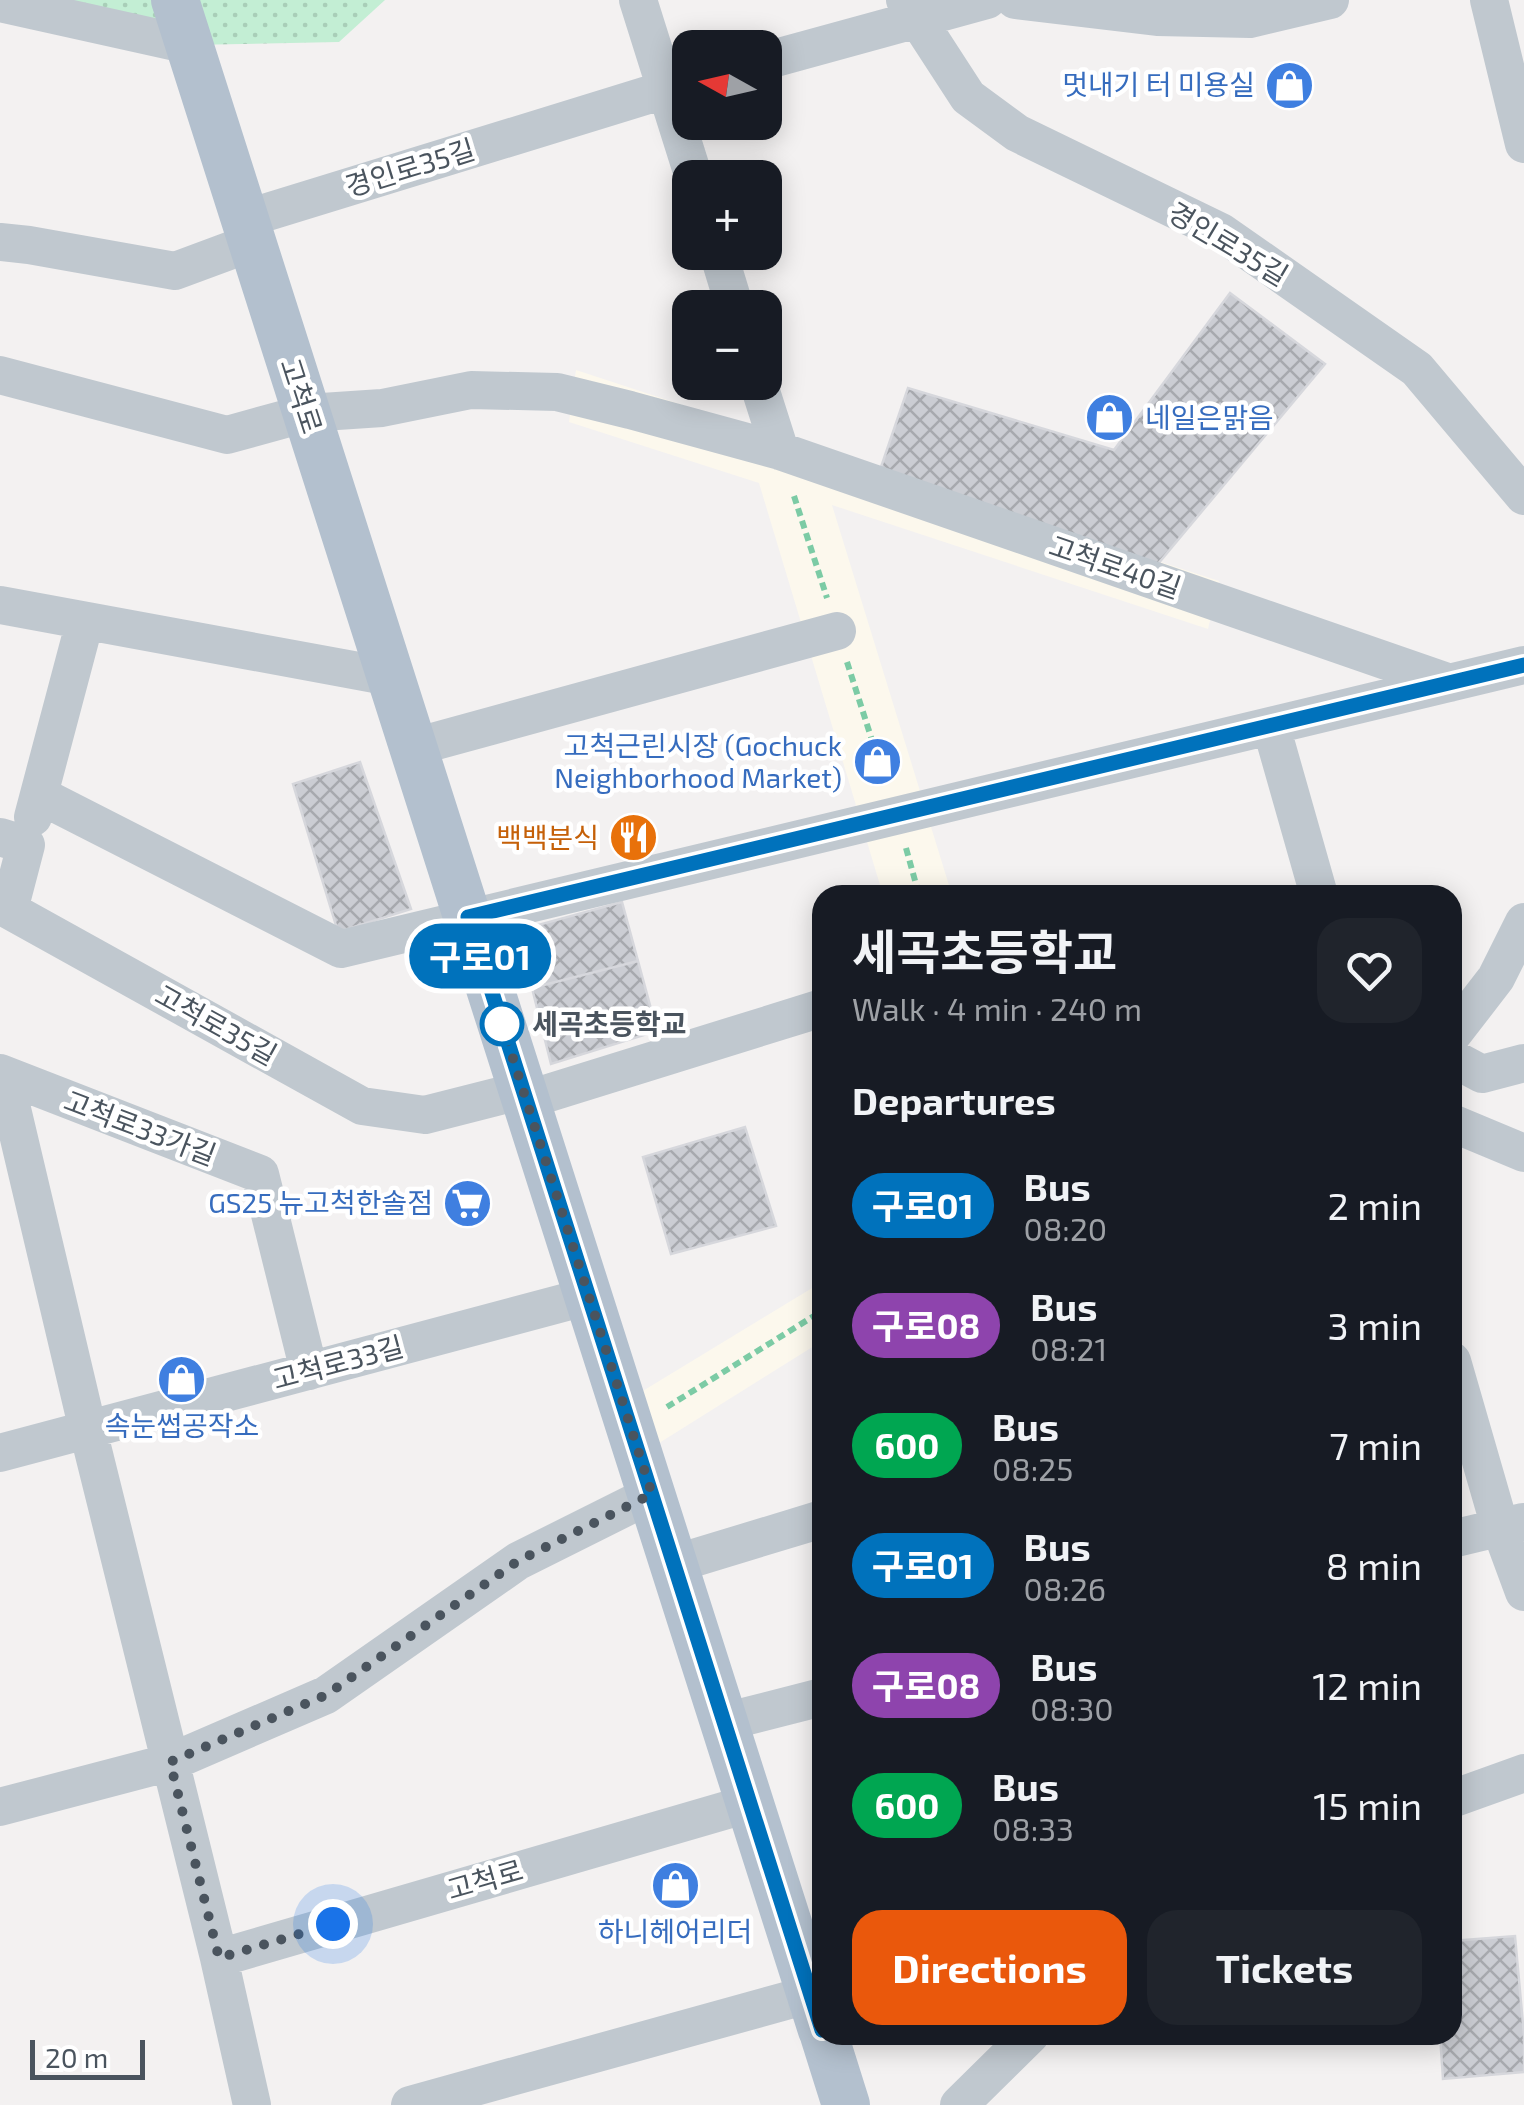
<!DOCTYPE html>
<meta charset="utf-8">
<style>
:root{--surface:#171b24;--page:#20242c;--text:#f1f3f6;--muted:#9ea1a6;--accent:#ea580c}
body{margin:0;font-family:"Exo 2","Noto Sans KR",sans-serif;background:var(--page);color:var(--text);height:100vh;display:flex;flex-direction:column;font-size:38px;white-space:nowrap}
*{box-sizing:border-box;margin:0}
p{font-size:32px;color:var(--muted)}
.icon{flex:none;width:55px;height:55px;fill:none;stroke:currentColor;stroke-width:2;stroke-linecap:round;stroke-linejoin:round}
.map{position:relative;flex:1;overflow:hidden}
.sheet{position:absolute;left:812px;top:885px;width:650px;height:1160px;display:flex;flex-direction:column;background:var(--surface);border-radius:30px;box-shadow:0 5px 25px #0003}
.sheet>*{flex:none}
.badge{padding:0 20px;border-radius:32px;font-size:35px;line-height:65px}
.needle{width:65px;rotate:278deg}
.tools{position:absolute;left:672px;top:30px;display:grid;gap:20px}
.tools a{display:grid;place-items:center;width:110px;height:110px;border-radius:20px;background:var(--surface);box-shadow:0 5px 25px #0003;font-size:50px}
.scale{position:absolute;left:30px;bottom:25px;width:115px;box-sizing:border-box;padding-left:10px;border:5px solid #4a545e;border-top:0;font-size:28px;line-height:35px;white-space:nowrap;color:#4a545e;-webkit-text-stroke:8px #fff;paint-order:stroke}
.you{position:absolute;width:50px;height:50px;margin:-25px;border:8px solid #fff;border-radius:50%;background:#1a73e8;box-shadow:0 0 0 15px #1a73e833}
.map>.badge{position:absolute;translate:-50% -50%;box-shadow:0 0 0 5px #fff}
h2{padding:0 40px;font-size:38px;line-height:90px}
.round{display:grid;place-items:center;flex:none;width:105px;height:105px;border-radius:30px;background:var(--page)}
.head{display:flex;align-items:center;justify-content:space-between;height:170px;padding:0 40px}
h1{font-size:48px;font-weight:700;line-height:75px}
.action{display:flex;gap:20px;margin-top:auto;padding:20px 40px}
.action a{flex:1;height:115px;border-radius:30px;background:var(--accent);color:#fff;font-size:40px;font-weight:700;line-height:115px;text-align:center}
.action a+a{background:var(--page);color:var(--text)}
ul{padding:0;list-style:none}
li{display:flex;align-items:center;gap:30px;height:120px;padding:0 40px}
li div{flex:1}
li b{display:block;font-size:38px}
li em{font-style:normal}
li .badge{min-width:110px;font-weight:700;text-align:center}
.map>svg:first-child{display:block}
.commercial{fill:#fcf8ed}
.grass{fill:url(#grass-dots)}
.building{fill:url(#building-cross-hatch);stroke:#d6d7dc;stroke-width:2.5}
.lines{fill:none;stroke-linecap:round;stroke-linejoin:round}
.path{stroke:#7ccba5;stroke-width:6;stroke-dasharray:8 5;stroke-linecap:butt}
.minor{stroke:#c0c8cf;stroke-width:38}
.major{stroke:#b3c0ce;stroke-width:48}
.line-casing{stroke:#fff;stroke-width:22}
.line{stroke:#0072bc;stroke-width:15}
.walk{stroke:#4a545e;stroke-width:10;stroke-dasharray:0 18}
.stop-dot{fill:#fff;stroke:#0072bc;stroke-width:5}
.labels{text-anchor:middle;stroke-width:9;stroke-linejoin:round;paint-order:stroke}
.shop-label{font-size:28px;fill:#366cbe;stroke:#fff;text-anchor:end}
.street-label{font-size:28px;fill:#4a545e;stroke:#fff}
.food-label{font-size:28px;fill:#c56008;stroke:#fff;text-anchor:end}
.stop-label{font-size:28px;font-weight:bold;fill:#4a545e;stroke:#fff;text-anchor:start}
</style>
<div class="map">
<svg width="1524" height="2105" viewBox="0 0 1524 2105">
<defs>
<pattern id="grass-dots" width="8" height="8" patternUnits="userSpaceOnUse" patternTransform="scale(2.5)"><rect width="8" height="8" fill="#c3eed4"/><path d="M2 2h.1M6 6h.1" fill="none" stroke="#a9ceb8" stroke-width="1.8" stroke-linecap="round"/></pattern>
<pattern id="building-cross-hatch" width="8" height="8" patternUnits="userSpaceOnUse" patternTransform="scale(2.5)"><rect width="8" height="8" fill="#cbcdd3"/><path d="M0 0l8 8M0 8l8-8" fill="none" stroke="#a7a9ae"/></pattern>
</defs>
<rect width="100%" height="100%" fill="#f3f1f1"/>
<path class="commercial" d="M 576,370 L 1219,581 L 1208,629 L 832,505 L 952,895 L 883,895 L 759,483 L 569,422 Z
M 822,1282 L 822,1341 L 640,1455 L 623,1403 Z"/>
<path class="grass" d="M 0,0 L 385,0 L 339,42 L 189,45 Z"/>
<path class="building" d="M 1230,293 L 1325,364 L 1157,565 L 880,470 L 908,388 L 1114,450 Z
M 360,762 L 411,909 L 338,932 L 293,784 Z
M 622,902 L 638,961 L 532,988 L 516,931 Z
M 638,961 L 657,1031 L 551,1064 L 532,988 Z
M 745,1127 L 776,1226 L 671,1254 L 643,1157 Z
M 1515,1936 L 1524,2035 L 1524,2072 L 1443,2079 L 1440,2035 L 1452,2035 L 1452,1941 Z"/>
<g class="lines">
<path class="path" d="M 794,496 L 827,598
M 847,662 L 886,784
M 906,848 L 919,895
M 667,1407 L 822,1311"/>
<path class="minor" d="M 638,0 L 694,178
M 905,0 L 968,97 L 1017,133 L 1221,232 L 1417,369 L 1524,496
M 1015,0 L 1157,17 L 1250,19 L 1330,0
M 1489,0 L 1524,144
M 0,3 L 189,45
M 765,61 L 987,0
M 245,219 L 690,82
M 0,242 L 29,245 L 175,271 L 253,242
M 718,252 L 735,308
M 0,375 L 227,435 L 307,413 L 382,408 L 471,390 L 557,392 L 630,410 L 780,451 L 1450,683
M 758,382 L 780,451
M 0,605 L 391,677
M 1271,726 L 1319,895
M 414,747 L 837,631
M 39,795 L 341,949 L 1524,665
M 33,817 L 85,621
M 0,837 L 26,845 L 9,910 L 362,1106 L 425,1115 L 523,1090
M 1452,1035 L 1496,978 L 1524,922
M 1452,1058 L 1482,1074 L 1524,1063
M 0,1073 L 260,1174 L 309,1371
M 4,1075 L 88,1430 L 219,1958 L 252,2105
M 526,1100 L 822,1008
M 1452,1123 L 1524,1153
M 1452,1361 L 1500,1527 L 1524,1592
M 0,1453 L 589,1296
M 1452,1539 L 1523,1522
M 674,1564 L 822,1519
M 724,1722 L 822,1697
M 1452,1799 L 1524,1773
M 0,1807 L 171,1762 L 326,1695 L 518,1561 L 652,1494
M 219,1958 L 751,1803
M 410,2105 L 811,1994
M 959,2105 L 1030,2035"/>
<path class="major" d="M 175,0 L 822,2030
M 824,2035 L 846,2105"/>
</g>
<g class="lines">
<defs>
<path id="line" d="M 822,2030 L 468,917 L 1524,665"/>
</defs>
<use href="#line" class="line-casing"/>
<use href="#line" class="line"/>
<path class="walk" d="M 333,1924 L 219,1958 L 170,1762 L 326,1695 L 518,1561 L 652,1494 L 501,1021 L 502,1024"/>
</g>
<defs>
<symbol id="shop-disc" viewBox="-11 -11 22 22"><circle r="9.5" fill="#3f7fe0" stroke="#fff"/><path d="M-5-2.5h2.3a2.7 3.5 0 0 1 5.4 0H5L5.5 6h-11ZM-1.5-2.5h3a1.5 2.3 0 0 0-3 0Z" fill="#fff"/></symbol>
<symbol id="restaurant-disc" viewBox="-11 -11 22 22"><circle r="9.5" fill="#e8710a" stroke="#fff"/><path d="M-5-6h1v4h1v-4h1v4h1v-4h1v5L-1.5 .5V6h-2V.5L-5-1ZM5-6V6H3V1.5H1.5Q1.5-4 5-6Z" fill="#fff"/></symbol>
<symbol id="supermarket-disc" viewBox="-11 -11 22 22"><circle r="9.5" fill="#3f7fe0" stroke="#fff"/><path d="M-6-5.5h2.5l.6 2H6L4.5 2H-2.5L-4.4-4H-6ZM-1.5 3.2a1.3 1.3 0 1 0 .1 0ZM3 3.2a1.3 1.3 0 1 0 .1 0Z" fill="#fff"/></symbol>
</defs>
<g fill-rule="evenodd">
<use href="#shop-disc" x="1262" y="58" width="55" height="55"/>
<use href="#shop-disc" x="1082" y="390" width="55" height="55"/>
<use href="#shop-disc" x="850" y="734" width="55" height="55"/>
<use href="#restaurant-disc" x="606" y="810" width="55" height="55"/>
<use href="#supermarket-disc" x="440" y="1176" width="55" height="55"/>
<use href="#shop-disc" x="154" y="1352" width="55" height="55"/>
<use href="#shop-disc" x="648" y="1858" width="55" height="55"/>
</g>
<circle class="stop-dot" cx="502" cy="1024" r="20"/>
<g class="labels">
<g class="shop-label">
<text x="1255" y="95">멋내기 터 미용실</text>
<text x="1145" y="428" text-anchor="start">네일은맑음</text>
<text x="842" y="756">고척근린시장 (Gochuck<tspan x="842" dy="32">Neighborhood Market)</tspan></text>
<text x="433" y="1213">GS25 뉴고척한솔점</text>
<text x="182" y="1436" text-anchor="middle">속눈썹공작소</text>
<text x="675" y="1942" text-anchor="middle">하니헤어리더</text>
</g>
<g class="street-label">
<text transform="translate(410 168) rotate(-17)" y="10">경인로35길</text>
<text transform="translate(1228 244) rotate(31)" y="10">경인로35길</text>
<text transform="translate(301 396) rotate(72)" y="10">고척로</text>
<text transform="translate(1115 567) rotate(19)" y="10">고척로40길</text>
<text transform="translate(216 1025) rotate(29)" y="10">고척로35길</text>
<text transform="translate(140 1128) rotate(21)" y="10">고척로33가길</text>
<text transform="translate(338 1363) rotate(-15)" y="10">고척로33길</text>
<text transform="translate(485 1880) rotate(-16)" y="10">고척로</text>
</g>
<g class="food-label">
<text x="599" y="848">백백분식</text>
</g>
<g class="stop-label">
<text x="532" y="1034">세곡초등학교</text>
</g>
</g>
</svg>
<div class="tools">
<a><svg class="needle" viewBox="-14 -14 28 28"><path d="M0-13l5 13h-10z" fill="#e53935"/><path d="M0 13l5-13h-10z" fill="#9ea1a6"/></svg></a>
<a>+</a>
<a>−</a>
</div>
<div class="scale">20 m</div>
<div class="you" style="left:333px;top:1924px"></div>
<b class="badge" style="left:480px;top:956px;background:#0072bc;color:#fff">구로01</b>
<section class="sheet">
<div class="head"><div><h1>세곡초등학교</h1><p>Walk · 4 min · 240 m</p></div><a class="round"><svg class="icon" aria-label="heart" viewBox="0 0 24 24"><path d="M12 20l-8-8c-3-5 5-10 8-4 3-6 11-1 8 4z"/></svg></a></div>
<h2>Departures</h2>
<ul>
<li><span class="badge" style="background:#0072bc;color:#fff">구로01</span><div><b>Bus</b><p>08:20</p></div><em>2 min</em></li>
<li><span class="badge" style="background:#8e44ad;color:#fff">구로08</span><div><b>Bus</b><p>08:21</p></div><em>3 min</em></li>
<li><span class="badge" style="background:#00a651;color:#fff">600</span><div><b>Bus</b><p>08:25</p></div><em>7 min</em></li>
<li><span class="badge" style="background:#0072bc;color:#fff">구로01</span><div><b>Bus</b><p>08:26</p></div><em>8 min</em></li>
<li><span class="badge" style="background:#8e44ad;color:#fff">구로08</span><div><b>Bus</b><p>08:30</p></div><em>12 min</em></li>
<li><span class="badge" style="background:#00a651;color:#fff">600</span><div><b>Bus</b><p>08:33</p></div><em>15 min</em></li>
</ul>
<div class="action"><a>Directions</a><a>Tickets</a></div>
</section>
</div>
